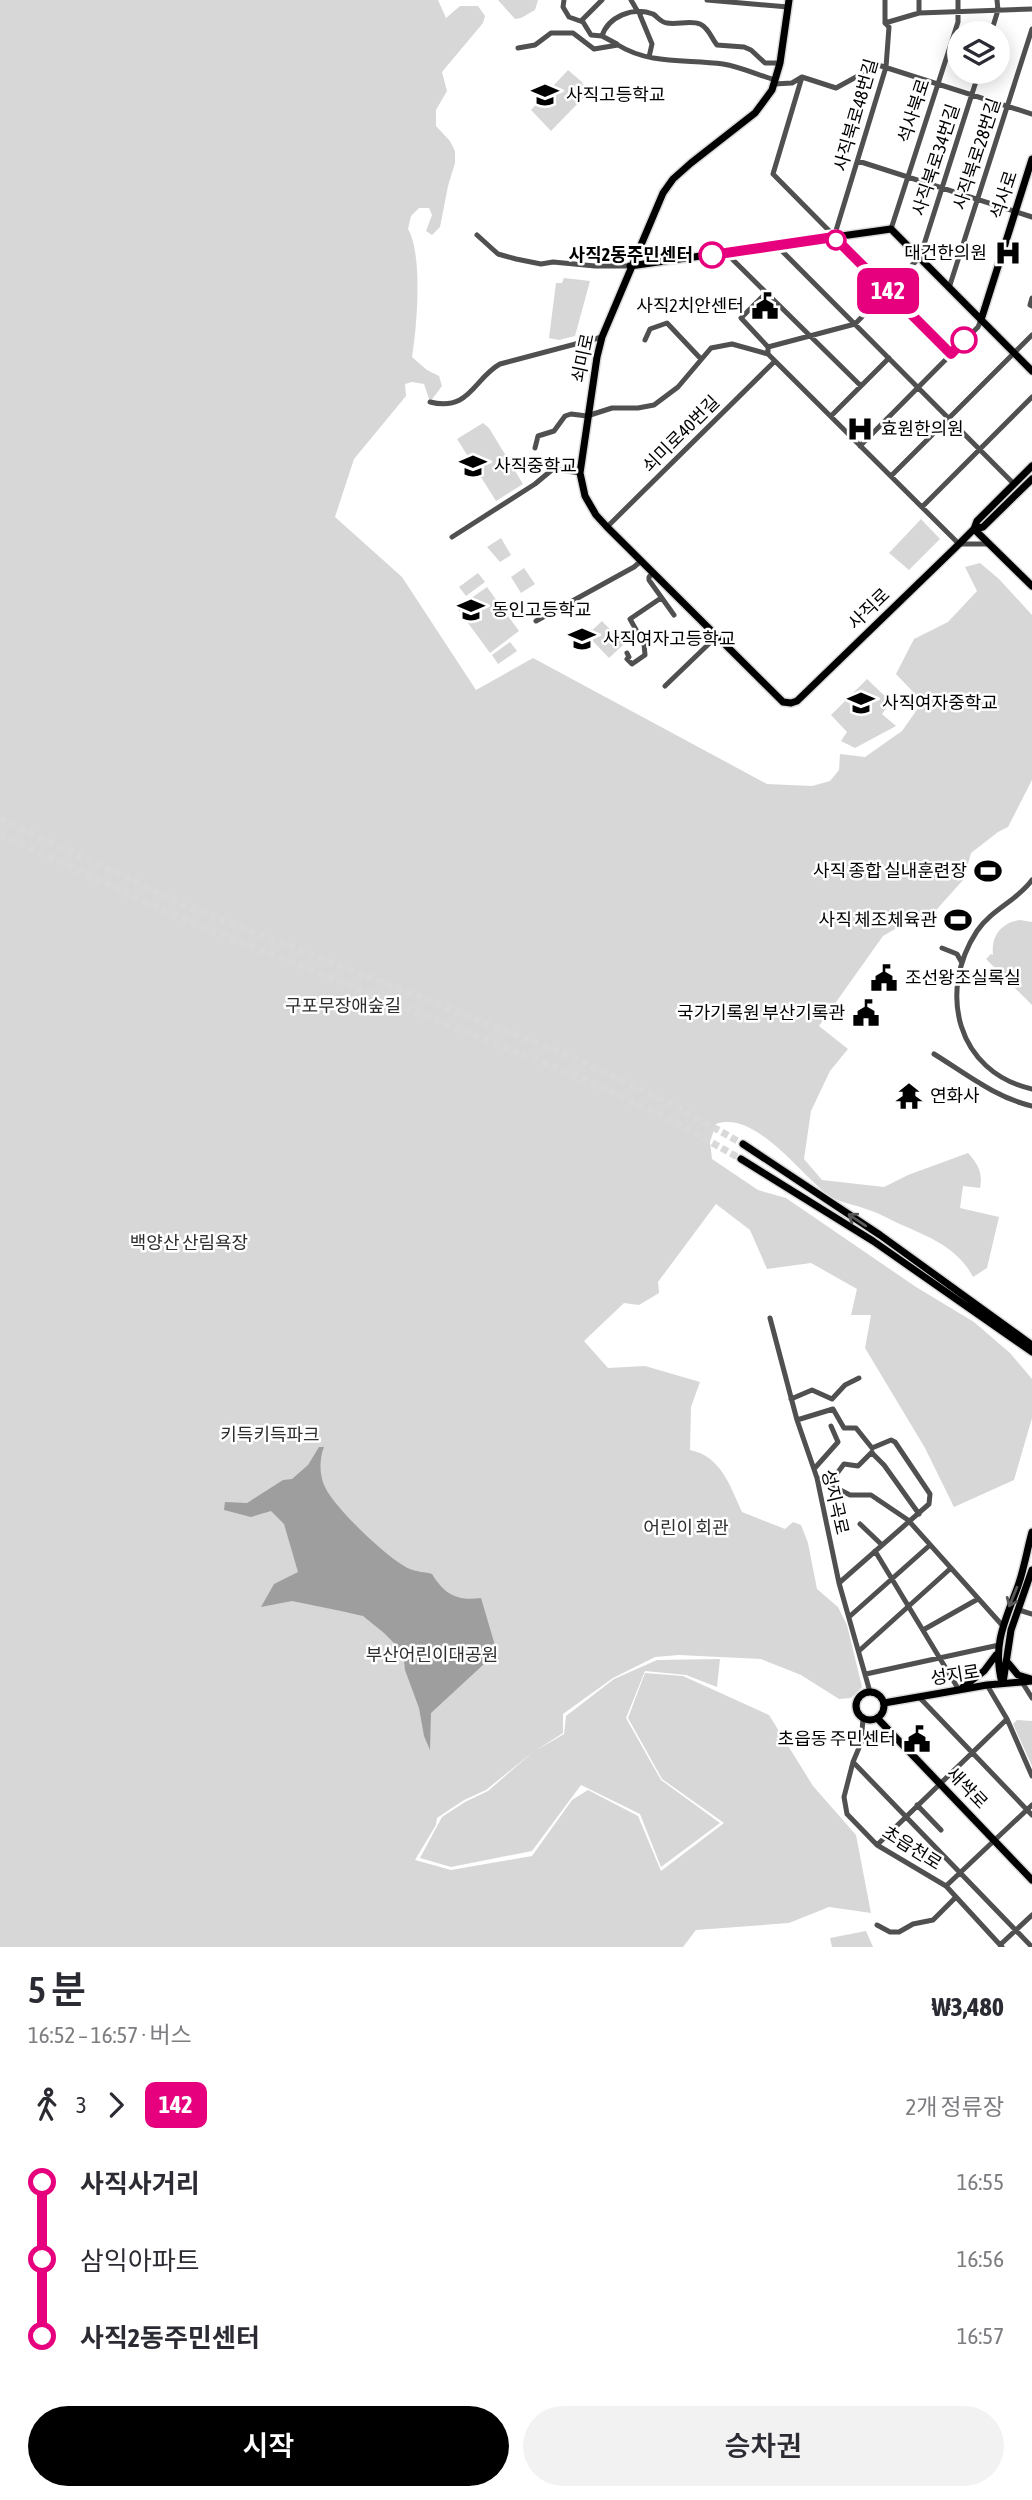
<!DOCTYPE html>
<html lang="ko">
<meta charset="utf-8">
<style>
:root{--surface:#fff;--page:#f2f2f3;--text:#2b2b33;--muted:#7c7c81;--accent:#000}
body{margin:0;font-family:"Asap Condensed","Noto Sans KR",sans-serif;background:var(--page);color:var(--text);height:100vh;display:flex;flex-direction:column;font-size:26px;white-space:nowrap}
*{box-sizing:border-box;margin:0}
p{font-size:23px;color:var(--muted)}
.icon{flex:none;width:38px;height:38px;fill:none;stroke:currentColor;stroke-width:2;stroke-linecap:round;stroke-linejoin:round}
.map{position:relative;height:1947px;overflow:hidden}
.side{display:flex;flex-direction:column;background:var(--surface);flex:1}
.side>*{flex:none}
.badge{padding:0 14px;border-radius:10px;font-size:24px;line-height:46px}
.fabs{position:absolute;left:947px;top:21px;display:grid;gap:14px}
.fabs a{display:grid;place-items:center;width:63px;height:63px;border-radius:50%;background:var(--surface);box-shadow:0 4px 18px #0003;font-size:35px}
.map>.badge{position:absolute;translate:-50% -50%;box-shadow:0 0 0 4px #fff}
.legs{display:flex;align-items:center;gap:10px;height:77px;padding:0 28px;font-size:23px}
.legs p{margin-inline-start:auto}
.overview{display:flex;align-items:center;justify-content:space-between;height:119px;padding:0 28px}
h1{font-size:38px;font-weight:600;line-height:52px}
.action{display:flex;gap:14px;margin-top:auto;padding:14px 28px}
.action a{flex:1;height:80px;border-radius:42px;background:var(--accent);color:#fff;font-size:28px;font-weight:600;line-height:80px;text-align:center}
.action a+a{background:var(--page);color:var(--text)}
ul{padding:0 28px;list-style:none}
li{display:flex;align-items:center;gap:24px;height:77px;font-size:26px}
li i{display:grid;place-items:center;width:10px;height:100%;margin:0 9px;background:currentColor}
li i::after{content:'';width:18px;height:18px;margin:-9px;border:5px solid;border-radius:50%;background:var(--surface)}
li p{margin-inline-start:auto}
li:first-child i{background:linear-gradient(#0000 50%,currentColor 0)}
li:last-child i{background:linear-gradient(currentColor 50%,#0000 0)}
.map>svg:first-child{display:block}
.green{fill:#d7d7d7}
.water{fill:#9e9e9e}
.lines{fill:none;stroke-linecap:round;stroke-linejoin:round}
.major-tunnel{stroke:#d9d9d9;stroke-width:7;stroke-dasharray:7 3.5;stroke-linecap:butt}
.major-casing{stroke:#dbdbdb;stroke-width:10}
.minor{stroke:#505050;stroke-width:5}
.major{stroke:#000;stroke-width:7}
.oneway{stroke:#595959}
.line-1-casing{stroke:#fff;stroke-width:16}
.line-1{stroke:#e6007e;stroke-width:10}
.stop-1-dot{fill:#fff;stroke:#e6007e;stroke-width:3.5}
.labels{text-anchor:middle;stroke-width:5;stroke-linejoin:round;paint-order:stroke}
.poi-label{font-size:18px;fill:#000;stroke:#fff;text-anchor:start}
.street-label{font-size:18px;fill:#000;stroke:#fff}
.stop-label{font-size:18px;font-weight:bold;fill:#000;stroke:#fff;text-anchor:end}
.park-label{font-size:18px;fill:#2e2e2e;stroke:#fff}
</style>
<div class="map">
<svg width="1032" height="1947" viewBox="0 0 1032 1947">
<rect width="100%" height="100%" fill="#fff"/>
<path class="green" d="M 0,0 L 438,0 L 446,18 L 460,6 L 478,6 L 485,16 L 483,23 L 442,72 L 447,91 L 436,110 L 436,126 L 450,141 L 455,151 L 455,163 L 448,186 L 440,227 L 432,235 L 426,231 L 432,215 L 429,208 L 419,208 L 411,216 L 408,229 C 423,254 417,328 412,357 L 427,370 L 439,376 L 442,386 L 430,402 L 424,384 L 412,382 L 405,384 L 406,396 L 354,459 L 335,517 L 402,577 L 476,690 L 533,658 L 767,784 L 812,786 L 830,781 L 839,770 L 840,754 L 865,757 L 902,731 L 919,707 L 917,696 L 896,674 L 914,639 L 948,622 L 977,591 L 965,567 L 980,563 L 999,579 L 1032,615 L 1032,780 L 1008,827 L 998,832 L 971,853 L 964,879 L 929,918 L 914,918 L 883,936 L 819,1026 L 848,1049 L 830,1071 L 811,1111 L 804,1159 L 822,1180 L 884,1187 L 908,1175 L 968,1153 C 978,1164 983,1173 980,1188 L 963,1186 L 960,1208 L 999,1217 L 987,1268 L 973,1277 C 959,1249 930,1237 902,1225 C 889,1219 877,1212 863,1208 C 852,1204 838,1202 828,1195 C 800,1174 755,1110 716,1124 L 710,1142 L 712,1159 L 758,1190 L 786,1198 L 916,1287 L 974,1322 L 1010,1353 L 1032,1379 L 1032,1418 L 1014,1480 L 954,1507 L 925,1448 L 865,1348 L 871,1315 L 851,1315 L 857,1289 L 811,1263 L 767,1269 L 750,1230 L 716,1204 L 658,1282 L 659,1293 L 639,1305 L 624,1303 L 584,1341 L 608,1368 L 645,1366 L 700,1382 L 691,1407 L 690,1450 C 721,1456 730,1486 742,1512 L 785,1529 L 793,1522 L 801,1525 L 808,1543 L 817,1589 L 838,1607 L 847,1625 L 862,1687 L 851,1698 L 839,1699 L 801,1675 L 761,1659 L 679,1655 L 655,1657 L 613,1678 L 563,1714 L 563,1733 L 535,1751 L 564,1734 L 566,1716 L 614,1679 L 657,1660 L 720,1659 L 717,1687 L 686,1675 L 645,1671 L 626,1718 L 661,1780 L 720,1823 L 661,1867 L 640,1814 L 581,1785 L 532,1851 L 451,1867 L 420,1858 L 442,1817 L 465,1802 L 488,1791 L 534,1751 L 486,1790 L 464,1800 L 437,1818 L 436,1825 L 415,1860 L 451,1870 L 532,1856 L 572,1800 L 588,1790 L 638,1816 L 661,1871 L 724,1823 L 662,1779 L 628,1718 L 645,1673 L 683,1676 L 769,1715 L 813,1786 L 856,1835 L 871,1913 L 829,1907 L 789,1923 L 696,1930 L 683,1947 L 0,1947 Z
M 498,0 L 538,0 L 535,10 L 521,18 L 515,19 Z
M 568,70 L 582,82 L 586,95 L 551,131 L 531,110 Z
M 564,278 L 590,281 L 575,336 L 559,340 L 549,338 L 556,283 L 562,283 Z
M 483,423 L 489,428 L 523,484 L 496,501 L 457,439 Z
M 921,519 L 940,539 L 909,570 L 889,553 Z
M 501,538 L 511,555 L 500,562 L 487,547 Z
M 524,568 L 535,584 L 521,593 L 511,577 Z
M 478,573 L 485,582 L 466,596 L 459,587 Z
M 487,587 L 519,631 L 490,653 L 457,608 Z
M 602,621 L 624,644 L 609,658 L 587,635 Z
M 510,642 L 517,651 L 498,664 L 492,655 Z
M 867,679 L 891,702 L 882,714 L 896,726 L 855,748 L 841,741 L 847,732 L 831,715 Z
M 1020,920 L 1032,922 L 1032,1005 L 986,959 L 991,954 L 993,955 C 991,936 1001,923 1020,920 Z
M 1017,1720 L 1032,1721 L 1032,1766 L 1013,1724 Z
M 866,1931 L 873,1947 L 832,1947 L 830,1938 Z"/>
<path class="water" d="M 319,1447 L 324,1447 C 319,1460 319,1476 326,1489 C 336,1509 390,1561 410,1569 C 417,1572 425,1572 432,1574 C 445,1595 457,1601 481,1598 L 499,1659 L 484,1664 L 431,1713 L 430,1750 L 424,1736 L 419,1708 L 405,1670 L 404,1661 L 398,1647 L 384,1633 L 363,1616 L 341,1611 L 292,1601 L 261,1607 L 274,1584 L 298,1572 L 284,1524 L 271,1511 L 251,1517 L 224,1510 L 225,1502 L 247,1503 L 283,1480 L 292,1479 L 308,1465 Z"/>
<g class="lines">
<path class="major-tunnel" d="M 0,819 L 185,905 L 567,1055 L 672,1104 L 743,1144
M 0,834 L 171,914 L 569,1073 L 668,1118 L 741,1159"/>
<defs>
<path id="major" d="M 789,0 L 780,63 L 772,90 L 755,113 L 691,163 L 673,179 L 663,193 L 602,337 L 597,357 L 580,473 L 585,496 L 596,515 L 607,527 L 783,702 L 791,703 L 797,701 L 954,549 L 974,529 L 977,521 L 1032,466
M 630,266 L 891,229 L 1032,371
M 981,320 L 1032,159
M 974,529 L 1032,586
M 974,529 L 983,527 L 1032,479
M 743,1144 L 880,1235 L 1032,1345
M 741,1159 L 873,1241 L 1032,1352
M 1008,1663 L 1018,1675 L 1031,1679
M 1002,1683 C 992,1645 1005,1621 1018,1586 C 1024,1569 1027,1550 1032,1532
M 1003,1683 L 1011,1630 L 1032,1570
M 963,1687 L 984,1671 L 996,1655
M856 1706a14 14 0 1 1 28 0a14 14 0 1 1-28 0Z
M 884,1703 L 987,1685 L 1032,1681
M 878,1719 L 1032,1880"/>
</defs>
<use href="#major" class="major-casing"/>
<path class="minor" d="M 564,0 L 563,7 L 569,17 L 583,22 L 591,35 L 602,36 L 617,44
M 631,0 L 638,12
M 707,0 L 788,7
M 919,0 L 919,13
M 641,13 L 640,15 L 652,44 L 649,57
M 581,21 L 602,0
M 885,23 L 919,13 L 1032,9
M 991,33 L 998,10 L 997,0
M 602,36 C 608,17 633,6 653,14 C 658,17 660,22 667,23 C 677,25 690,20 700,24 C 709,28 711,38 717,45 L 744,47 L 751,50 L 765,63 L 780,63
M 518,48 L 535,45 L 551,33 L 573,33 L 594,49 L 618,45 C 650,65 687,59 723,64 C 741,67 758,75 775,80
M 802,77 L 773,174 L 951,354
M 774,84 L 792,83 L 802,77 L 836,88 L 878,65 L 1032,114
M 858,161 L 1032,217
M 891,229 L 958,22 L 958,0
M 477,235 L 498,254 L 516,259 L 541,264 L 553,262 L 595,266 L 630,266
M 834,237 L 886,67 L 889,27 L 885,23 L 885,0
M 776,245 L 1014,484
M 726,253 L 861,386
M 949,288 L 1032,29
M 766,293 L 741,318 L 768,347
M 1032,298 L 1030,305 L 1032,306
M 645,340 L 650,329 L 667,323 L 701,359
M 768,347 L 855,324 L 920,257 L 979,72
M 768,347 L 768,354 L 959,544 L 990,544
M 430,402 C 470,412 474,378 500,364 L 602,337
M 831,416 L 889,358
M 860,446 L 978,327 L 981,320
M 535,448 L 538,436 L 554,431 L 565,416 L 571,414 L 587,416 L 612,408 L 638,408 L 654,405 L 678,387 L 711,348 L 732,344 L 768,354
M 891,476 L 1032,335
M 922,507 L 1032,397
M 607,527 L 775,361
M 452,537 L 535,484 L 553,469 L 580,473
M 653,573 L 649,577 L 649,580 L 674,615
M 536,621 L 634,567 L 641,561
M 627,653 L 629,657 L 627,659 L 632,664 L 645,655 L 644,644 L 630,619 L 661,598
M 665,686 L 717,636
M 1032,880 C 1017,901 992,909 977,931 C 937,992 957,1072 1032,1089
M 942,948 L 957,954 L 962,963
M 934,1054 C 965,1073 996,1098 1032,1106
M 770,1318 L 797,1420 L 817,1478 L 839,1583 L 870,1692
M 791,1399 L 812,1390 L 832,1399 L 845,1385 L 859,1378
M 797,1420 L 833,1409 L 844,1428 L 856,1428 L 872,1448 L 891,1440 L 895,1442 L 930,1494 L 929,1504 L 839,1583
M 872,1453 L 884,1465 L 919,1514
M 814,1469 L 838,1442 L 831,1426
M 817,1478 L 850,1495 L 871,1495 L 908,1520 L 1002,1625
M 829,1484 L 844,1464 L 858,1466 L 872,1452
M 860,1524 L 882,1545
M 875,1551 L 959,1690
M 1019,1610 L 1032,1614
M 849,1617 L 930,1545
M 923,1630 L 978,1599
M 860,1650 L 951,1568
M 866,1674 L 999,1645
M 1022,1682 L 1032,1698
M 987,1685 L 1007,1719 L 1032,1776
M 919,1697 L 1032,1815
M 863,1719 L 861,1743 L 853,1762 L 844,1797 L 847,1814 L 877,1845 L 946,1886 L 1002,1947
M 853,1762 L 1032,1947
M 917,1805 L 941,1830
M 877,1845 L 1007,1719
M 946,1886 L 1032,1805
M 877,1925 L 890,1932 L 899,1932 L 913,1924 L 933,1920 L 956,1897
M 1000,1945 L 1032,1915"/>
<use href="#major" class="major"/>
</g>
<defs><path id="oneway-shaft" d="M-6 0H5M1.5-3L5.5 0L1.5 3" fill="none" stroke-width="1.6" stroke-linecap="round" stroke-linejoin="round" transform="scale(1.75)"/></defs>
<g class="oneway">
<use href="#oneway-shaft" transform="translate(857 1220) rotate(-146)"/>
<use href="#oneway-shaft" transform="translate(1013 1597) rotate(112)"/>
</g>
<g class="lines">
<defs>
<path id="line-1" d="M 712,255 L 834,237 L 951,354 L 964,340"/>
</defs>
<use href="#line-1" class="line-1-casing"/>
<use href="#line-1" class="line-1"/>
</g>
<defs>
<symbol id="school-bare" viewBox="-9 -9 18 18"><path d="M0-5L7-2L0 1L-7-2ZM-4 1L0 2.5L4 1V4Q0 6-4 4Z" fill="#000" stroke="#fff" stroke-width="2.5" paint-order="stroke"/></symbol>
<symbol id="hospital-bare" viewBox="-9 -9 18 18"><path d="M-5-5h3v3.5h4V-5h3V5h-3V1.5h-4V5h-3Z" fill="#000" stroke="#fff" stroke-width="2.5" paint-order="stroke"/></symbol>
<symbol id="civic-bare" viewBox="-9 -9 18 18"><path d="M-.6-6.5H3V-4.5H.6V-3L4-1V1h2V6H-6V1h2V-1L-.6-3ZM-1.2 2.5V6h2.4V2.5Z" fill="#000" stroke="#fff" stroke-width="2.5" paint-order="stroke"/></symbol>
<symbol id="stadium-bare" viewBox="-9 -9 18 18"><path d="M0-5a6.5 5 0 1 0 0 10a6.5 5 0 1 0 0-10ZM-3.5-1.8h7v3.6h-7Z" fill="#000" stroke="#fff" stroke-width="2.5" paint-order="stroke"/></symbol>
<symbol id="temple-bare" viewBox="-9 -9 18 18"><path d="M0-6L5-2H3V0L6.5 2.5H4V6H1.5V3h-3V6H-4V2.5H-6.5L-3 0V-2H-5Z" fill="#000" stroke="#fff" stroke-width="2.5" paint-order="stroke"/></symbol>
</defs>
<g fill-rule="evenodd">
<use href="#school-bare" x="526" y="76" width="38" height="38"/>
<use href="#hospital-bare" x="989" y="234" width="38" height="38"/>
<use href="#civic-bare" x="746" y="287" width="38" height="38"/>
<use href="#hospital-bare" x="841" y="410" width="38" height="38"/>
<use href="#school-bare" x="454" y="447" width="38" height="38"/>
<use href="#school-bare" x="452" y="591" width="38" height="38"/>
<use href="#school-bare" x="563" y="620" width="38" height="38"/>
<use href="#school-bare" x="842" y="684" width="38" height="38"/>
<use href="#stadium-bare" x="969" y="852" width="38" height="38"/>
<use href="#stadium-bare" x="939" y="901" width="38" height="38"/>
<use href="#civic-bare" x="865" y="959" width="38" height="38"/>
<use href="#civic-bare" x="847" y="994" width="38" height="38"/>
<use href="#temple-bare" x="890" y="1077" width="38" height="38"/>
<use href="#civic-bare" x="898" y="1720" width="38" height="38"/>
</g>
<g class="stop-1-dot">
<circle cx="836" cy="240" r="9"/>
<circle cx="712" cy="255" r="12"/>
<circle cx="964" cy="340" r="12"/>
</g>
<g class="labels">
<g class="poi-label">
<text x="566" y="101">사직고등학교</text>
<text x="987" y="259" text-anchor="end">대건한의원</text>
<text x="744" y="312" text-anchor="end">사직2치안센터</text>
<text x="881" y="435">효원한의원</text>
<text x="494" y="472">사직중학교</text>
<text x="492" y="616">동인고등학교</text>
<text x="603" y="645">사직여자고등학교</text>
<text x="882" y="709">사직여자중학교</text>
<text x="967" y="877" text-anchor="end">사직 종합 실내훈련장</text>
<text x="937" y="926" text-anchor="end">사직 체조체육관</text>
<text x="905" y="984">조선왕조실록실</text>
<text x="845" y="1019" text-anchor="end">국가기록원 부산기록관</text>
<text x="930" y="1102">연화사</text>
<text x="896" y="1745" text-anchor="end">초읍동 주민센터</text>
</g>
<g class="street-label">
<text transform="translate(914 111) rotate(-72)" y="6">석사북로</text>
<text transform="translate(856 115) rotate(-74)" y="6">사직북로48번길</text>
<text transform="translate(977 154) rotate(-72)" y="6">사직북로28번길</text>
<text transform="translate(936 160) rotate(-72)" y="6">사직북로34번길</text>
<text transform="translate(1004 195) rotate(-72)" y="6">석사로</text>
<text transform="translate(583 358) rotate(-78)" y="6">쇠미로</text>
<text transform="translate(681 434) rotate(-45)" y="6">쇠미로40번길</text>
<text transform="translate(869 609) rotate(-44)" y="6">사직로</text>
<text transform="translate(835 1502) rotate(77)" y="6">성지곡로</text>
<text transform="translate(955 1675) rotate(-9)" y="6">성지로</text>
<text transform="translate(967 1788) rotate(46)" y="6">새싹로</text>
<text transform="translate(912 1848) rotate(32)" y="6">초읍천로</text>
</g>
<g class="stop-label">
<text x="693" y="261">사직2동주민센터</text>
</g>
<g class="park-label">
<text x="343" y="1012">구포무장애숲길</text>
<text x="189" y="1249">백양산 산림욕장</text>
<text x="270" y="1441">키득키득파크</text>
<text x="686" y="1534">어린이 회관</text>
<text x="432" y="1661">부산어린이대공원</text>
</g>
</g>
</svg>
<div class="fabs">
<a><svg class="icon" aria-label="layers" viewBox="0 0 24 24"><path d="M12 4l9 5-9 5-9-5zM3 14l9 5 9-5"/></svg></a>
</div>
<b class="badge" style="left:888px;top:291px;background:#e6007e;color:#fff">142</b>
</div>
<section class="side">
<div class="overview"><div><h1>5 분</h1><p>16:52 – 16:57 · 버스</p></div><b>₩3,480</b></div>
<div class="legs"><svg class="icon" aria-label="walk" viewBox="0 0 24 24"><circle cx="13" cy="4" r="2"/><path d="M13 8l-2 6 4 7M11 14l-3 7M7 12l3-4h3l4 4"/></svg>3<svg class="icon" aria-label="forward" viewBox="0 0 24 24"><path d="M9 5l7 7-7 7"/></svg><b class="badge" style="background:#e6007e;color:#fff">142</b><p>2개 정류장</p></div>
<ul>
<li><i style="color:#e6007e"></i><b>사직사거리</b><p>16:55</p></li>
<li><i style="color:#e6007e"></i><span>삼익아파트</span><p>16:56</p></li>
<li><i style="color:#e6007e"></i><b>사직2동주민센터</b><p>16:57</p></li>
</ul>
<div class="action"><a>시작</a><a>승차권</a></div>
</section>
